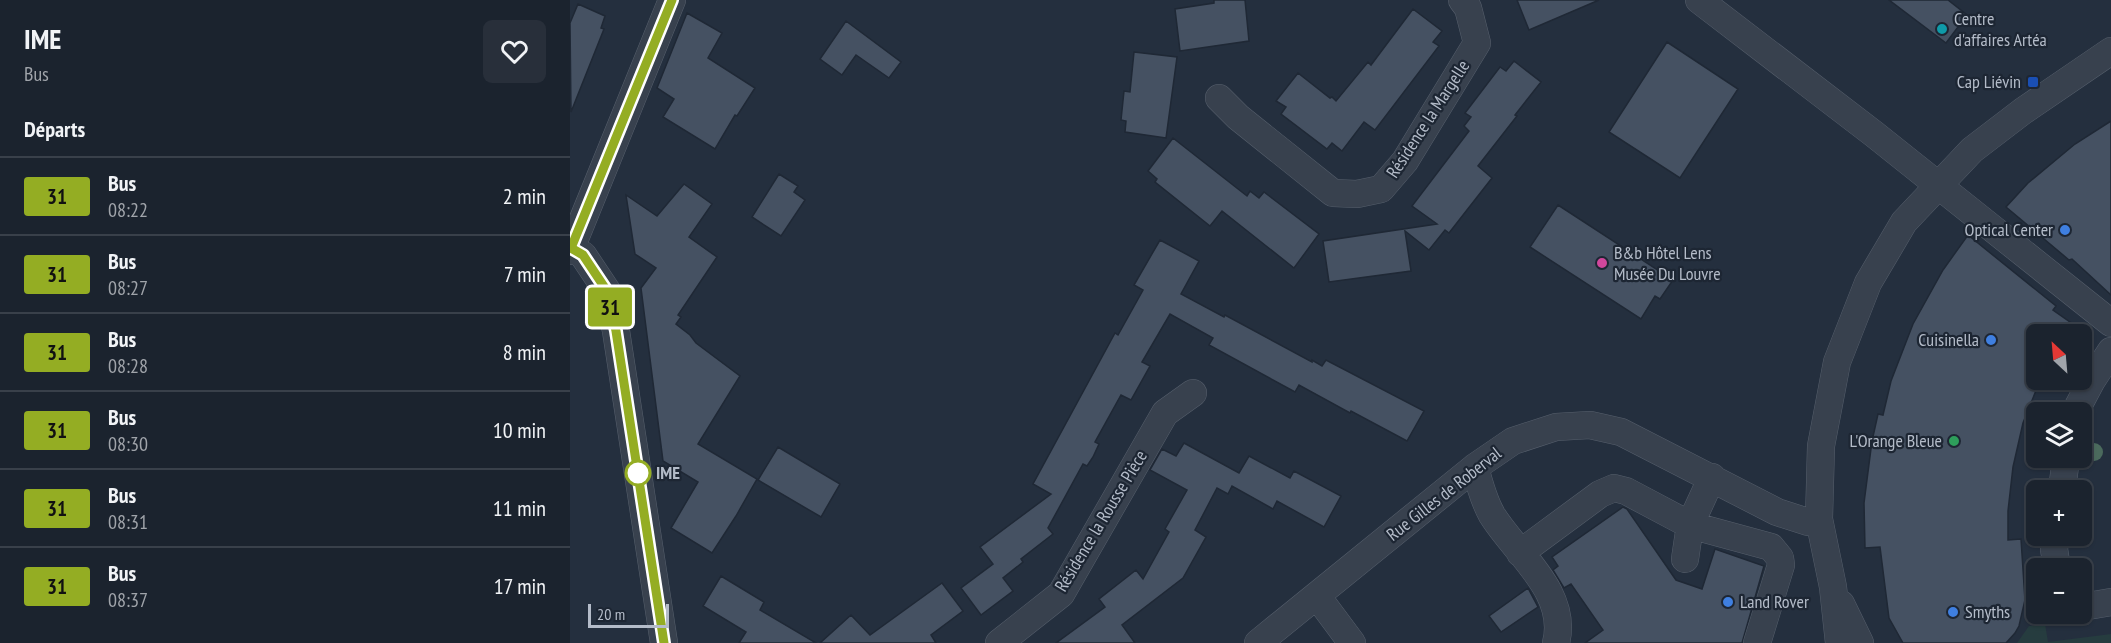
<!DOCTYPE html>
<html lang="fr">
<meta charset="utf-8">
<style>
:root{--surface:#1b232e;--page:#282f3a;--text:#f1f3f6;--muted:#a0a4aa;--line:#39404a}
body{margin:0;font-family:"PT Sans Narrow",sans-serif;background:var(--page);color:var(--text);height:100vh;display:flex;flex-direction:column;font-size:22px;white-space:nowrap}
*{box-sizing:border-box;margin:0}
p{font-size:20px;color:var(--muted)}
.icon{flex:none;width:33px;height:33px;fill:none;stroke:currentColor;stroke-width:2;stroke-linecap:round;stroke-linejoin:round}
.map{position:relative;flex:1;overflow:hidden}
.drawer{display:flex;flex-direction:column;background:var(--surface);width:570px}
.drawer>*{flex:none}
.badge{padding:0 12px;border-radius:4px;font-size:21px;line-height:39px}
.needle{width:39px;rotate:334deg}
.buttons{position:absolute;left:1456px;top:324px;display:grid;gap:12px}
.buttons a{display:grid;place-items:center;width:66px;height:66px;border-radius:9px;background:var(--surface);box-shadow:0 2px 4px #0004,0 0 0 2px var(--line);font-size:30px}
.scale{position:absolute;left:18px;bottom:15px;width:81px;box-sizing:border-box;padding-left:6px;border:3px solid #b4bcc9;border-top:0;font-size:16px;line-height:21px;white-space:nowrap;color:#b4bcc9;-webkit-text-stroke:4px #1d2633;paint-order:stroke}
.map>.badge{position:absolute;translate:-50% -50%;box-shadow:0 0 0 3px #fff}
h2{padding:0 24px;font-size:22px;line-height:54px}
.round{display:grid;place-items:center;flex:none;width:63px;height:63px;border-radius:9px;background:var(--page)}
.summary{display:flex;align-items:center;justify-content:space-between;height:102px;padding:0 24px}
h1{font-size:28px;font-weight:700;line-height:45px}
ul{padding:0;list-style:none}
li{display:flex;align-items:center;gap:18px;height:78px;padding:0 24px;border-top:2px solid var(--line)}
li div{flex:1}
li b{display:block;font-size:22px}
li em{font-style:normal}
li .badge{min-width:66px;font-weight:700;text-align:center}
main{display:flex;flex:1;min-height:0}
.map>svg:first-child{display:block}
.green{fill:#263c3f}
.building{fill:#455162;stroke:#1f2835;stroke-width:1.5}
.lines{fill:none;stroke-linecap:round;stroke-linejoin:round}
.minor-casing{stroke:#565f6c;stroke-width:28}
.minor{stroke:#38414e;stroke-width:27}
.tree{fill:#4b6a5d}
.line-casing{stroke:#fff;stroke-width:14}
.line{stroke:#94ad23;stroke-width:9}
.culture-dot{fill:#0f9aa8;stroke:#1d2633;stroke-width:2}
.transit-dot{fill:#1a4fb4;stroke:#1d2633;stroke-width:2}
.shop-dot{fill:#3f7fe0;stroke:#1d2633;stroke-width:2}
.hotel-dot{fill:#d1479c;stroke:#1d2633;stroke-width:2}
.leisure-dot{fill:#2e9e5b;stroke:#1d2633;stroke-width:2}
.stop-dot{fill:#fff;stroke:#94ad23;stroke-width:3}
.labels{text-anchor:middle;stroke-width:4.5;stroke-linejoin:round;paint-order:stroke}
.poi-label{font-size:18px;fill:#b4bcc9;stroke:#1d2633;text-anchor:start}
.street-label{font-size:18px;fill:#b4bcc9;stroke:#1d2633}
.stop-label{font-size:18px;font-weight:bold;fill:#b4bcc9;stroke:#1d2633;text-anchor:start}
</style>
<main>
<section class="drawer">
<div class="summary"><div><h1>IME</h1><p>Bus</p></div><a class="round"><svg class="icon" aria-label="heart" viewBox="0 0 24 24"><path d="M12 20l-8-8c-3-5 5-10 8-4 3-6 11-1 8 4z"/></svg></a></div>
<h2>Départs</h2>
<ul>
<li><span class="badge" style="background:#94ad23;color:#111">31</span><div><b>Bus</b><p>08:22</p></div><em>2 min</em></li>
<li><span class="badge" style="background:#94ad23;color:#111">31</span><div><b>Bus</b><p>08:27</p></div><em>7 min</em></li>
<li><span class="badge" style="background:#94ad23;color:#111">31</span><div><b>Bus</b><p>08:28</p></div><em>8 min</em></li>
<li><span class="badge" style="background:#94ad23;color:#111">31</span><div><b>Bus</b><p>08:30</p></div><em>10 min</em></li>
<li><span class="badge" style="background:#94ad23;color:#111">31</span><div><b>Bus</b><p>08:31</p></div><em>11 min</em></li>
<li><span class="badge" style="background:#94ad23;color:#111">31</span><div><b>Bus</b><p>08:37</p></div><em>17 min</em></li>
</ul>
</section>
<div class="map">
<svg width="1541" height="643" viewBox="0 0 1541 643">
<rect width="100%" height="100%" fill="#242f3e"/>
<path class="green" d="M 1475,624 L 1478,642 L 1541,634 L 1541,643 L 1447,643 L 1459,626 Z"/>
<path class="building" d="M 644,0 L 675,0 L 679,41 L 610,51 L 605,9 L 644,3 Z
M 947,0 L 1029,0 L 959,30 Z
M 1319,0 L 1378,0 L 1397,15 L 1376,43 Z
M 8,4 L 35,16 L 31,28 L 34,29 L 1,112 L 0,23 Z
M 843,9 L 872,31 L 863,42 L 869,46 L 805,130 L 794,122 L 772,151 L 762,143 L 757,149 L 711,114 L 716,107 L 706,101 L 728,73 L 760,98 L 762,97 L 766,101 L 798,62 L 801,65 Z
M 117,13 L 152,33 L 138,58 L 185,88 L 167,116 L 165,115 L 145,149 L 93,117 L 104,99 L 87,88 Z
M 276,21 L 331,62 L 319,78 L 286,55 L 272,75 L 250,59 Z
M 1097,42 L 1168,89 L 1110,178 L 1039,132 Z
M 564,52 L 607,57 L 596,138 L 555,132 L 556,121 L 551,120 L 554,91 L 560,92 Z
M 944,61 L 971,82 L 945,115 L 947,116 L 908,166 L 922,178 L 879,233 L 875,230 L 859,250 L 835,231 L 841,271 L 759,282 L 753,241 L 867,224 L 842,206 L 899,131 L 894,126 L 901,117 L 895,113 L 930,67 L 936,71 Z
M 1541,121 L 1541,295 L 1502,259 L 1499,260 L 1436,207 L 1458,183 L 1505,144 Z
M 603,138 L 677,196 L 680,191 L 689,198 L 694,192 L 749,234 L 724,268 L 652,211 L 640,226 L 585,182 L 587,179 L 578,171 Z
M 209,174 L 228,186 L 224,192 L 235,200 L 211,236 L 182,217 Z
M 114,184 L 142,204 L 119,237 L 147,257 L 108,315 L 111,317 L 106,324 L 120,335 L 126,343 L 170,376 L 128,444 L 187,479 L 166,516 L 142,553 L 101,528 L 128,482 L 93,461 L 71,288 L 86,268 L 65,254 L 56,195 L 87,216 Z
M 988,205 L 1103,280 L 1090,299 L 1085,296 L 1071,319 L 960,247 Z
M 1398,235 L 1486,306 L 1483,310 L 1517,334 L 1467,334 L 1467,388 L 1453,423 L 1443,467 L 1438,511 L 1438,540 L 1451,539 L 1455,600 L 1449,626 L 1445,633 L 1436,643 L 1333,643 L 1319,618 L 1310,547 L 1295,548 L 1294,503 L 1302,441 L 1308,414 L 1313,415 L 1321,381 L 1343,324 L 1373,270 Z
M 590,240 L 629,261 L 611,294 L 654,317 L 655,315 L 742,362 L 742,360 L 752,366 L 756,360 L 854,411 L 837,441 L 781,411 L 780,413 L 729,385 L 725,392 L 639,345 L 643,338 L 600,314 L 572,362 L 580,366 L 561,400 L 551,395 L 525,442 L 529,444 L 523,457 L 517,466 L 513,464 L 478,528 L 483,534 L 451,559 L 453,562 L 433,578 L 443,591 L 411,615 L 391,588 L 423,564 L 410,547 L 481,494 L 463,484 L 545,333 L 548,335 L 573,290 L 564,285 Z
M 614,443 L 669,473 L 679,456 L 720,478 L 724,471 L 771,496 L 754,527 L 707,501 L 703,509 L 662,486 L 658,494 L 647,488 L 625,530 L 636,537 L 613,578 L 552,625 L 565,643 L 486,643 L 535,607 L 529,599 L 566,570 L 573,579 L 599,532 L 595,529 L 617,490 L 580,470 L 592,449 L 606,456 Z
M 208,447 L 270,484 L 251,517 L 188,480 Z
M 1053,507 L 1057,509 L 1106,580 L 1132,589 L 1145,549 L 1194,566 L 1172,643 L 1015,643 L 1033,630 L 1001,584 L 994,588 L 983,570 L 988,566 L 982,557 Z
M 151,576 L 194,602 L 190,610 L 246,643 L 169,643 L 176,632 L 133,606 Z
M 372,583 L 393,611 L 361,635 L 366,643 L 250,643 L 281,615 L 300,635 Z
M 958,588 L 968,607 L 931,632 L 919,616 Z"/>
<g class="lines">
<defs>
<path id="minor" d="M 1129,0 L 1304,134 L 1541,323
M 649,98 L 668,117 L 763,193 L 787,194 L 811,189 L 835,161 L 907,43 L 898,8 L 892,0
M 1,248 L 13,255 L 37,291 L 46,331 L 94,643
M 0,251 L 102,0
M 1505,412 L 1522,380 L 1541,351
M 905,467 C 909,483 914,501 922,515 C 946,554 999,592 986,643
M 1492,490 L 1496,458
M 1486,536 L 1484,549 L 1487,568
M 950,553 L 1030,494 L 1044,488 L 1056,491 L 1120,525 L 1142,477
M 1115,559 L 1120,525 L 1201,547 L 1210,558 L 1211,565 L 1187,643
M 747,596 L 782,643
M 1271,604 L 1290,643
M 1512,607 L 1541,602
M 429,643 L 491,594 L 595,413 L 623,393
M 688,643 L 905,467 L 943,441 L 986,427 L 1020,425 L 1051,432 L 1207,512 L 1238,522 L 1249,519
M 1269,643 L 1263,587 L 1249,519 L 1251,446 L 1267,362 L 1298,283 L 1334,222 L 1402,150 L 1453,111 L 1541,51"/>
</defs>
<use href="#minor" class="minor-casing"/>
<use href="#minor" class="minor"/>
</g>
<circle class="tree" cx="1524" cy="452" r="9"/>
<g class="lines">
<defs>
<path id="line" d="M 94,643 L 46,331 L 37,291 L 13,255 L 1,248 L 102,0"/>
</defs>
<use href="#line" class="line-casing"/>
<use href="#line" class="line"/>
</g>
<circle class="culture-dot" cx="1372" cy="29" r="6"/>
<rect class="transit-dot" x="1457" y="76" width="12" height="12" rx="3"/>
<g class="shop-dot">
<circle cx="1495" cy="230" r="6"/>
<circle cx="1421" cy="340" r="6"/>
<circle cx="1158" cy="602" r="6"/>
<circle cx="1383" cy="612" r="6"/>
</g>
<circle class="hotel-dot" cx="1032" cy="263" r="6"/>
<circle class="leisure-dot" cx="1384" cy="441" r="6"/>
<circle class="stop-dot" cx="68" cy="473" r="12"/>
<g class="labels">
<g class="poi-label">
<text x="1384" y="25">Centre<tspan x="1384" dy="21">d'affaires Artéa</tspan></text>
<text x="1451" y="88" text-anchor="end">Cap Liévin</text>
<text x="1483" y="236" text-anchor="end">Optical Center</text>
<text x="1044" y="259">B&amp;b Hôtel Lens<tspan x="1044" dy="21">Musée Du Louvre</tspan></text>
<text x="1409" y="346" text-anchor="end">Cuisinella</text>
<text x="1372" y="447" text-anchor="end">L'Orange Bleue</text>
<text x="1170" y="608">Land Rover</text>
<text x="1395" y="618">Smyths</text>
</g>
<g class="street-label">
<text transform="translate(858 119) rotate(-57)" y="6">Résidence la Margelle</text>
<text transform="translate(874 494) rotate(-38)" y="6">Rue Gilles de Roberval</text>
<text transform="translate(531 521) rotate(-59)" y="6">Résidence la Rousse Pièce</text>
</g>
<g class="stop-label">
<text x="86" y="479">IME</text>
</g>
</g>
</svg>
<div class="buttons">
<a><svg class="needle" viewBox="-14 -14 28 28"><path d="M0-13l5 13h-10z" fill="#e53935"/><path d="M0 13l5-13h-10z" fill="#a0a4aa"/></svg></a>
<a><svg class="icon" aria-label="layers" viewBox="0 0 24 24"><path d="M12 4l9 5-9 5-9-5zM3 14l9 5 9-5"/></svg></a>
<a>+</a>
<a>−</a>
</div>
<div class="scale">20 m</div>
<b class="badge" style="left:40px;top:307px;background:#94ad23;color:#111">31</b>
</div>
</main>
